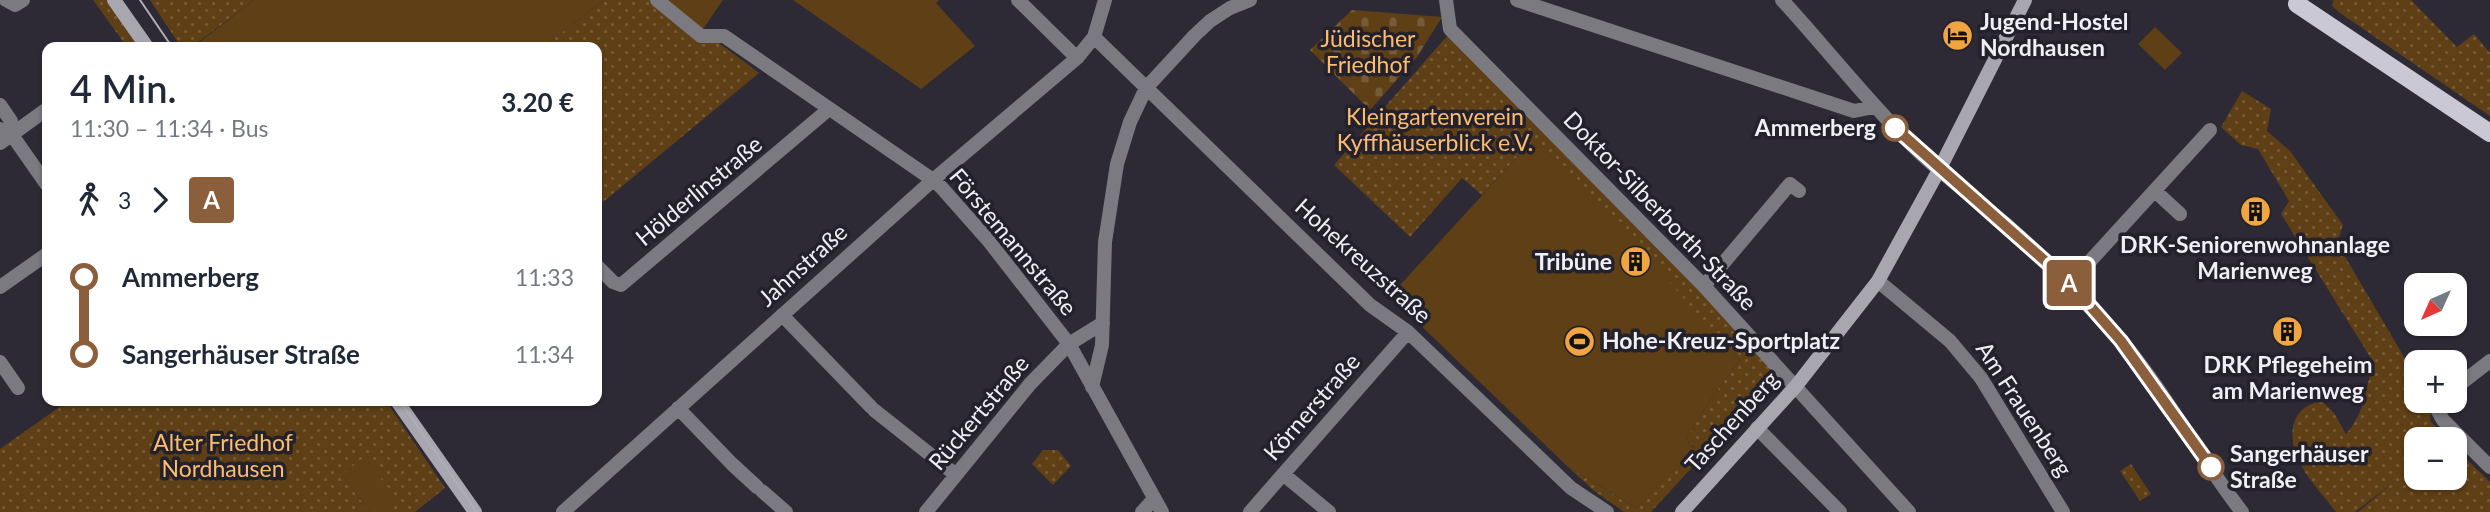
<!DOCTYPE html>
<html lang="de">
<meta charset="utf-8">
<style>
:root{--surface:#fff;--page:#f2f2f3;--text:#1f2937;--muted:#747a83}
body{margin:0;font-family:Lato,sans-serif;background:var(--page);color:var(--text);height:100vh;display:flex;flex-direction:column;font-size:26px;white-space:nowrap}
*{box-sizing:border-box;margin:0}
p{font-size:23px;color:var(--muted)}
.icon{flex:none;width:38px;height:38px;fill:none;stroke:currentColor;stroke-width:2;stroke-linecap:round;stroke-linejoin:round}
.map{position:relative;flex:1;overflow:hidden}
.panel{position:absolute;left:42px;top:42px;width:560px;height:364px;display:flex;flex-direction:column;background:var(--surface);border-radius:14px;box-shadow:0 2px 5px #0004}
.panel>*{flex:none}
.badge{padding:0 14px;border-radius:5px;font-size:24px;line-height:46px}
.needle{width:46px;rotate:225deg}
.controls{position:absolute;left:2404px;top:273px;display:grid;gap:14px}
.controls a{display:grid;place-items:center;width:63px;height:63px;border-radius:14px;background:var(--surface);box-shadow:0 2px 5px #0004;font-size:35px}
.map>.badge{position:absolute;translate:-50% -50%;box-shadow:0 0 0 4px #fff}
.legs{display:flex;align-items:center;gap:10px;height:77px;padding:0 28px;font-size:23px}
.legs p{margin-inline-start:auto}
.headline{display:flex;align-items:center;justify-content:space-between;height:119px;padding:0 28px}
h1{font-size:38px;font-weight:600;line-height:52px}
ul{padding:0 28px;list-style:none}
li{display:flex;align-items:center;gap:24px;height:77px;font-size:26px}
li i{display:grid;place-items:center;width:10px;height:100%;margin:0 9px;background:currentColor}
li i::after{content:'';width:18px;height:18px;margin:-9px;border:5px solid;border-radius:50%;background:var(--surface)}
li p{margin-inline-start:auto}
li:first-child i{background:linear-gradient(#0000 50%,currentColor 0)}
li:last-child i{background:linear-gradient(currentColor 50%,#0000 0)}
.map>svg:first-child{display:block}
.grass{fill:url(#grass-dots)}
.cemetery{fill:url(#cemetery-stones)}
.garden{fill:#5f3f15}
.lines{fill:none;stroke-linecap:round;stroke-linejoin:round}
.street{stroke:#7b7a80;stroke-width:14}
.secondary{stroke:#a8a6af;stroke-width:14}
.primary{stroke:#cac8d4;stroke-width:18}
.tram{stroke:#b0aeb7;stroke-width:2}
.line-1-casing{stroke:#fff;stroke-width:16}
.line-1{stroke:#8b5e3c;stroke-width:10}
.stop-1-dot{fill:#fff;stroke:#8b5e3c;stroke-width:3.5}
.labels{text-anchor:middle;stroke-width:7;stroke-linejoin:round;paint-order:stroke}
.poi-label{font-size:23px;font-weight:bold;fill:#f0eff6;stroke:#23212b;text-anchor:start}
.park-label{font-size:23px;fill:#fdbc6e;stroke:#23212b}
.stop-label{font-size:23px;font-weight:bold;fill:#f0eff6;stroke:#23212b;text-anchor:end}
.street-label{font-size:23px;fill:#f0eff6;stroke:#23212b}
</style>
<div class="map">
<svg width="2490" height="512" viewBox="0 0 2490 512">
<defs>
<pattern id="grass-dots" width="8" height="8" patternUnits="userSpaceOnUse" patternTransform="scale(1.75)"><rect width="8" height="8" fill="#5f3f15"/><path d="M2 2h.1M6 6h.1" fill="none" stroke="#765b38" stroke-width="1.8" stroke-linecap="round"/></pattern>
<pattern id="cemetery-stones" width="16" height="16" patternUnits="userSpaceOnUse" patternTransform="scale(1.75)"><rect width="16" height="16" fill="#5f3f15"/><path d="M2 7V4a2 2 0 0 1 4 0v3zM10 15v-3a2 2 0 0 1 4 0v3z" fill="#765b38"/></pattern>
</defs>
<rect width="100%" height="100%" fill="#2d2a35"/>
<path class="grass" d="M 93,0 L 107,0 L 140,47 L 127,47 Z
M 150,0 L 254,0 L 196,44 L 196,47 L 181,47 Z
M 604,0 L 662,0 L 759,73 L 597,207 L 597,47 L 543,47 Z
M 2333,0 L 2411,0 L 2457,47 L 2474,34 L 2490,53 L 2490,116 L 2340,13 L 2332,6 Z
M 1448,35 L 1701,290 L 1777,375 L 1651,512 L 1624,512 L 1593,490 L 1567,466 L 1636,508 L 1695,448 L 1686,439 L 1710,400 L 1740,360 L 1703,323 L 1664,277 L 1621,232 L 1530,143 L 1482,195 L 1462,178 L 1410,237 L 1334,165 Z
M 2242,91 L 2271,109 L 2267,131 L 2290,151 L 2343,225 L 2337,243 L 2417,379 L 2417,401 L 2430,401 L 2432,403 L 2430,421 L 2441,432 L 2434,439 L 2417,439 L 2417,458 L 2397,479 L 2417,460 L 2417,478 L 2455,478 L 2455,448 L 2490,482 L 2490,512 L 2358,512 L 2395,481 L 2355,512 L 2336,512 C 2325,497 2311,483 2302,467 C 2287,440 2287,407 2322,401 L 2334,413 L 2346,434 C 2364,414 2368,386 2372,360 L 2281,214 L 2289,201 L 2258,149 L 2241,145 L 2221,127 Z
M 68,401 L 386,401 L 445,488 L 415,512 L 380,512 L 396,499 L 342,475 L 370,512 L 0,512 L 0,449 Z
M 1043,450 L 1058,450 L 1071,466 L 1053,485 L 1032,464 Z
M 2131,464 L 2151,494 L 2140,501 L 2120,471 Z"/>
<path class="cemetery" d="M 1352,10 L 1442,17 L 1417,57 L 1370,110 L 1310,50 Z"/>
<path class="garden" d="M 254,0 L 604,0 L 543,47 L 196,47 L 196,45 Z
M 662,0 L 723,0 L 701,32 Z
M 793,0 L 939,0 L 936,3 L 975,46 L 921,89 Z
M 2155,27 L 2182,53 L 2165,70 L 2138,44 Z
M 1530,143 C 1575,187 1622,229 1664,276 C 1689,304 1713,333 1740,360 L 1710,400 L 1686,439 L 1695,449 L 1636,508 L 1567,466 L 1390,296 Z
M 364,457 L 397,499 L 380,512 L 370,512 L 342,475 Z"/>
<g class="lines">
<path class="street" d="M 6,0 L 15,5 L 23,0
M 657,0 L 701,36 L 724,36 L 933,180 L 941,187 L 988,240 L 1069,344 L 1162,512
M 1018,0 L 1077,58
M 1446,0 L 1450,29 L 1704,286 L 1909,512
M 1517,0 L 1854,111 L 1874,107
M 1782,0 C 1829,51 1871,106 1921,154 C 1948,179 1978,201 2007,225 C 2047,260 2084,298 2119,338 C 2166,392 2198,456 2242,512
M 1094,37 L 1370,305 L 1408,332 L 1571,488 L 1607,512
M 0,105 L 11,121 L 12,135
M 0,129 L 12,135 L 47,185
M 0,143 L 47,109
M 2155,191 L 2180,214
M 597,266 L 613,282 L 621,285 L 829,109
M 1878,281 L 1950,341 L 1981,378 L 2063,512
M 2070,283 L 2210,130
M 1704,286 L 1790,184 L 1799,191
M 0,287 L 47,254
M 782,315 L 871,407
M 0,362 L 18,388
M 1092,387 L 1102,345 L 1105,242 L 1117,164 L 1130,122 L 1146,88 L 1195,35 L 1210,21 L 1230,8 L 1250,0
M 2455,388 L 2490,361
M 2439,401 L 2438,411 L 2443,420 L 2490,467
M 678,408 L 732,464 L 757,487
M 874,410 L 956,475
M 1757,428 L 1840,512
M 1283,474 L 1329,512
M 762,491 L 786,512
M 563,512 L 933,180 L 1077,58 L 1094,37 L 1105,0
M 926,512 L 1030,384 L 1069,344 L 1103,323
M 1142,512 L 1154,499
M 1250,512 L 1408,332"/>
<path class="secondary" d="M 114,0 L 147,47
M 397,401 L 475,512
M 1682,512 L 1796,386 L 1878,281 L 1939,170 L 2025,0"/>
<path class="primary" d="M 2297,4 L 2490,133"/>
<path class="tram" d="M 140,0 L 172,47
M 400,401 L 477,512"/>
</g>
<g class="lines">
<defs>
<path id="line-1" d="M 1895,128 L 2070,283 L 2121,341 L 2211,467"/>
</defs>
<use href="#line-1" class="line-1-casing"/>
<use href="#line-1" class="line-1"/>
</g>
<defs>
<symbol id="hotel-disc" viewBox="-11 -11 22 22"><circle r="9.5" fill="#f1a540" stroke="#23212b"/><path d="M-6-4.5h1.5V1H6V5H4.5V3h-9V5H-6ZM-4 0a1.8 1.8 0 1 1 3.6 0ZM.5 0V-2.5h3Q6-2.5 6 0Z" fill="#111"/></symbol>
<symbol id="building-disc" viewBox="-11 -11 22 22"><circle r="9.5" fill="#f1a540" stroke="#23212b"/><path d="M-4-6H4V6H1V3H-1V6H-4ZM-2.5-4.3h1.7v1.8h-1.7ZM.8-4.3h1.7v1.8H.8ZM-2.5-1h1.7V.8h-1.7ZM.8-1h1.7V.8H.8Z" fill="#111"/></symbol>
<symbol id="stadium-disc" viewBox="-11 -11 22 22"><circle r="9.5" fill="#f1a540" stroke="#23212b"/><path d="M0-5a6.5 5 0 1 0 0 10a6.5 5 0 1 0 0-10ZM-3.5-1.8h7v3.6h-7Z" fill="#111"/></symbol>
</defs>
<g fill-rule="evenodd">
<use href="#hotel-disc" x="1940" y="18" width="35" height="35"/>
<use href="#building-disc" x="2238" y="194" width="35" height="35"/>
<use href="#building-disc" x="1618" y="244" width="35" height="35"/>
<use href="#building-disc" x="2270" y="314" width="35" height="35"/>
<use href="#stadium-disc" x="1562" y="324" width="35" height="35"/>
</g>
<g class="stop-1-dot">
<circle cx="1895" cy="128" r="12"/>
<circle cx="2211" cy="467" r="12"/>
</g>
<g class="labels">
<g class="poi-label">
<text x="1980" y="30">Jugend-Hostel<tspan x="1980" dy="26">Nordhausen</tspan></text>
<text x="2255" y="253" text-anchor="middle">DRK-Seniorenwohnanlage<tspan x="2255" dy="26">Marienweg</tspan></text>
<text x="1612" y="270" text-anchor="end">Tribüne</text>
<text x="1602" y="349">Hohe-Kreuz-Sportplatz</text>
<text x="2288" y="373" text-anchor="middle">DRK Pflegeheim<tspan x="2288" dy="26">am Marienweg</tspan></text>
</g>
<g class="park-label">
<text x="1368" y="47">Jüdischer<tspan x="1368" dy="26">Friedhof</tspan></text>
<text x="1435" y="125">Kleingartenverein<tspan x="1435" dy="26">Kyffhäuserblick e.V.</tspan></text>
<text x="223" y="451">Alter Friedhof<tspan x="223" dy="26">Nordhausen</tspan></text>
</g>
<g class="stop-label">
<text x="1876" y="136">Ammerberg</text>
<text x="2230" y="462" text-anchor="start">Sangerhäuser<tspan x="2230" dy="26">Straße</tspan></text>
</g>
<g class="street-label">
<text transform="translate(699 191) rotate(-40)" y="8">Hölderlinstraße</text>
<text transform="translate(1660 211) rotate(46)" y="8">Doktor-Silberborth-Straße</text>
<text transform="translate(1013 242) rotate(50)" y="8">Förstemannstraße</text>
<text transform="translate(1363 261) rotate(42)" y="8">Hohekreuzstraße</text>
<text transform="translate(803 265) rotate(-42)" y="8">Jahnstraße</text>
<text transform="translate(1312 407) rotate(-49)" y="8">Körnerstraße</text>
<text transform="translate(2024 409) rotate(57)" y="8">Am Frauenberg</text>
<text transform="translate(979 413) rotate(-50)" y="8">Rückertstraße</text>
<text transform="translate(1732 422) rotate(-48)" y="8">Taschenberg</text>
</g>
</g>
</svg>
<div class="controls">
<a><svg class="needle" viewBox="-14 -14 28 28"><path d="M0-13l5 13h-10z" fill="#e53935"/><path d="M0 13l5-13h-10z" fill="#747a83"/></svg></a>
<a>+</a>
<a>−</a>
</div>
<b class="badge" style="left:2069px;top:283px;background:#8b5e3c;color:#fff">A</b>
<section class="panel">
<div class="headline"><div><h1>4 Min.</h1><p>11:30 – 11:34 · Bus</p></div><b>3.20 €</b></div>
<div class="legs"><svg class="icon" aria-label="walk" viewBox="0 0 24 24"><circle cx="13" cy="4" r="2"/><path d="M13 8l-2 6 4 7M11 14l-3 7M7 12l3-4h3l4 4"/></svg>3<svg class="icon" aria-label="forward" viewBox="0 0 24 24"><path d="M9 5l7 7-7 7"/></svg><b class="badge" style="background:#8b5e3c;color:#fff">A</b></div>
<ul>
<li><i style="color:#8b5e3c"></i><b>Ammerberg</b><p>11:33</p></li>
<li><i style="color:#8b5e3c"></i><b>Sangerhäuser Straße</b><p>11:34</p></li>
</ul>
</section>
</div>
